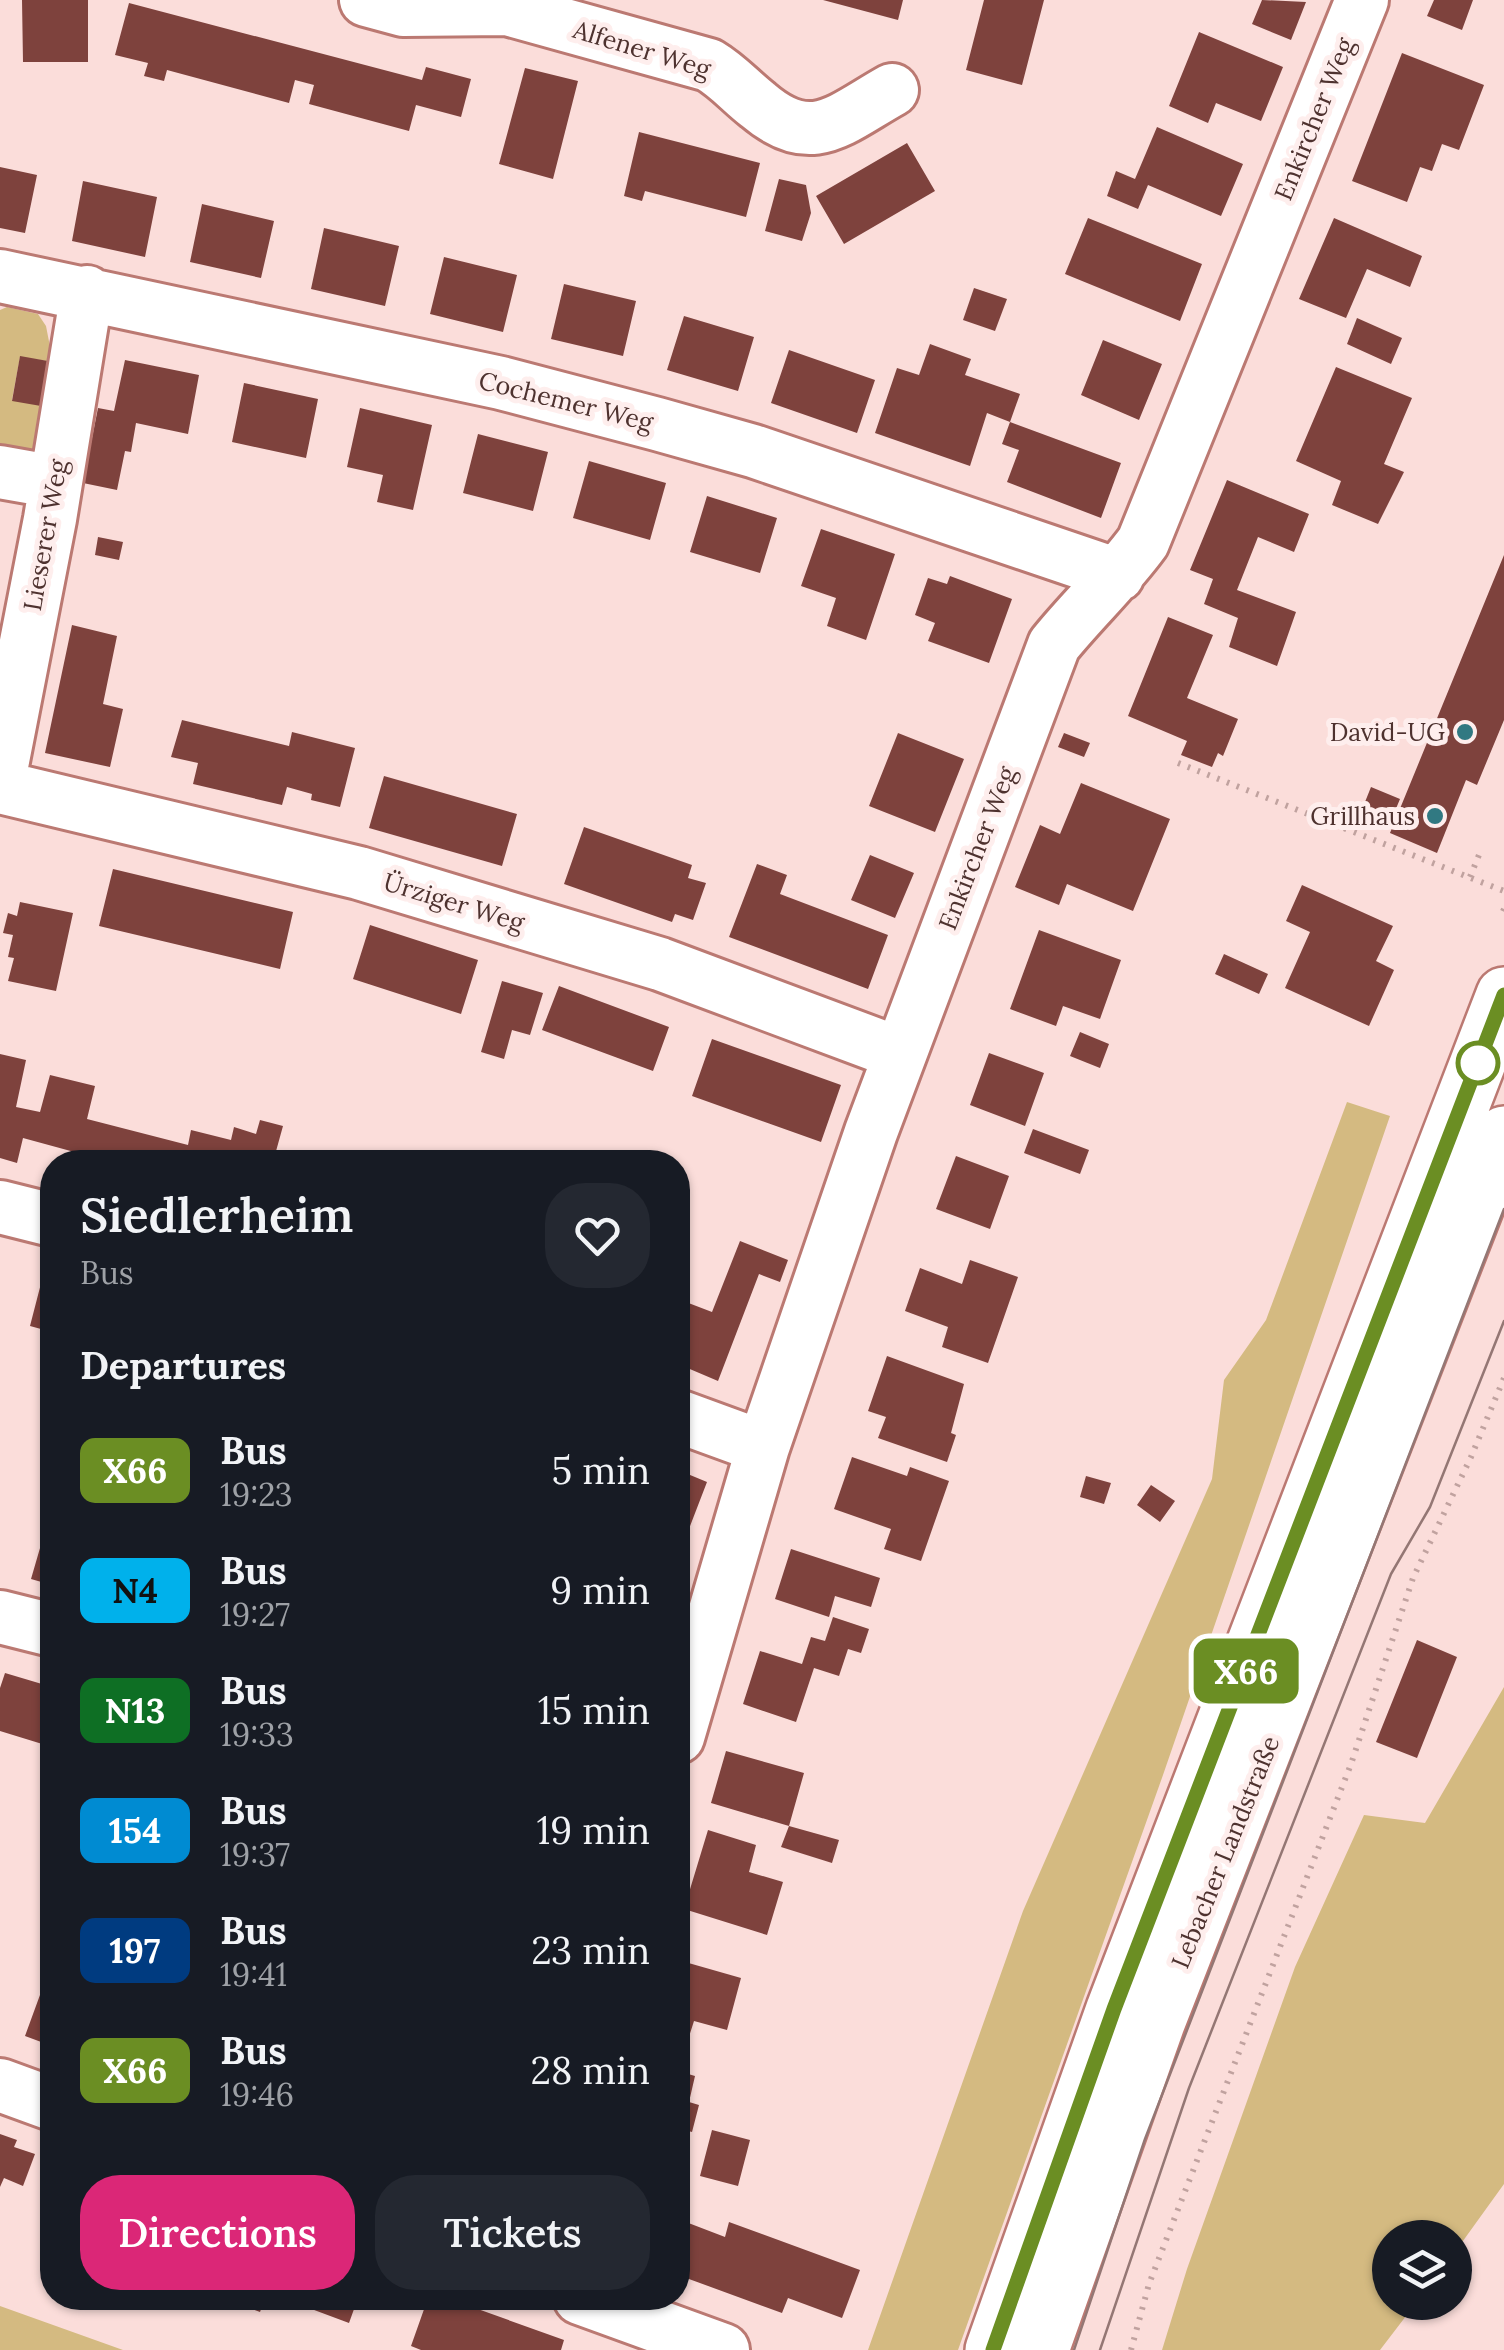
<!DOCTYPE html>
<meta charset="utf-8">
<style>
:root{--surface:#171b24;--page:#242831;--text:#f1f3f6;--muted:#9ea1a6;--accent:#db2777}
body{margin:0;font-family:Lora,serif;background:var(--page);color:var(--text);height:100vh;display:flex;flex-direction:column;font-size:38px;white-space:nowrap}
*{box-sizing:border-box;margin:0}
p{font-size:32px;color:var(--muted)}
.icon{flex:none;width:55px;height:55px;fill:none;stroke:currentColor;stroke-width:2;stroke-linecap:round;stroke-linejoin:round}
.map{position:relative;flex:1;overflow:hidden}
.panel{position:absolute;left:40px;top:1150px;width:650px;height:1160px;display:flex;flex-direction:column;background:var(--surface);border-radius:40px;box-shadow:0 2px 8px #0004}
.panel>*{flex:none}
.badge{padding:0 20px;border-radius:15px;font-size:35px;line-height:65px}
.controls{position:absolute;left:1372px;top:2220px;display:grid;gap:20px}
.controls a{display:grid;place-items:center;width:100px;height:100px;border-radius:50%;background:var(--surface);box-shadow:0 2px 8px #0004;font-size:50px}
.map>.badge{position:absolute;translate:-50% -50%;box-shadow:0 0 0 5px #fff}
h2{padding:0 40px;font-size:38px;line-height:90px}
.round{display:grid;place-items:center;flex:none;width:105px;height:105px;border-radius:40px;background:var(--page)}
.headline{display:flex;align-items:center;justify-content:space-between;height:170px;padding:0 40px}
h1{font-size:48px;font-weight:600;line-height:75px}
.cta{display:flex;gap:20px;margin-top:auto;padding:20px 40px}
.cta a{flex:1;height:115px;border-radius:40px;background:var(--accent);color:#fff;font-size:40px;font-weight:600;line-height:115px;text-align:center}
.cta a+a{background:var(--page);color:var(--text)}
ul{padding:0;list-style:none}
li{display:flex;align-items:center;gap:30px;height:120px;padding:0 40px}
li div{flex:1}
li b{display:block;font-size:38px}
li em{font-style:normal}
li .badge{min-width:110px;font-weight:700;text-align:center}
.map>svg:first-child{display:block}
.green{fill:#d4ba81}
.building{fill:#7e423d}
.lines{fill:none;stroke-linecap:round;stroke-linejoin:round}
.minor-casing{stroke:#bb7972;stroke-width:58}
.highway-casing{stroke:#bb7972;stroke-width:60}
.path{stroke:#c0a29f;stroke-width:6;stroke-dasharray:2.5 8;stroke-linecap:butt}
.minor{stroke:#fff;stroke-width:52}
.highway{stroke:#fff;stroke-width:55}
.tram{stroke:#947774;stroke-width:2.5}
.line-casing{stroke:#fff;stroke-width:22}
.line{stroke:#6b8e23;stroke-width:15}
.poi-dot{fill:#317982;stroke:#feeeed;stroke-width:4}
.stop-dot{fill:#fff;stroke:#6b8e23;stroke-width:5}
.labels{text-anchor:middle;stroke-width:10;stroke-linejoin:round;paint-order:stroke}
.street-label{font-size:25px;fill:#4e322f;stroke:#feeeed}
.poi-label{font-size:25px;fill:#4e322f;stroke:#feeeed;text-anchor:end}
</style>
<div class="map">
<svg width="1504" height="2350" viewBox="0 0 1504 2350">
<rect width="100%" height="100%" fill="#fbddda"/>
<path class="green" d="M 7,307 L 38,314 L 46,326 L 53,362 L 20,357 L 12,400 L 44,406 L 34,463 L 0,456 L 0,310 Z
M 1347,1102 L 1390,1116 L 1163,1775 L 958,2350 L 868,2350 L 1023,1911 L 1212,1479 L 1224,1380 L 1266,1320 Z
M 1504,1687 L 1504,2184 L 1455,2252 L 1455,2238 L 1390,2238 L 1390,2302 L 1416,2303 L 1380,2350 L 1162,2350 L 1187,2269 L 1295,1967 L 1364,1815 L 1425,1823 Z
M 0,2306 L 123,2350 L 0,2350 Z"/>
<path class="building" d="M 22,0 L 88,0 L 88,62 L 23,62 Z
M 823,0 L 903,0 L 898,20 Z
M 984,0 L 1044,0 L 1022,85 L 966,70 Z
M 1262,0 L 1306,2 L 1291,40 L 1252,24 Z
M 1434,0 L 1473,0 L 1462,30 L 1427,16 Z
M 129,3 L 422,80 L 426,67 L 471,79 L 461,117 L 416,105 L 409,131 L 309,104 L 314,85 L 295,80 L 289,103 L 167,70 L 164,81 L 144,76 L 148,63 L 115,55 Z
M 1199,32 L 1283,67 L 1261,121 L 1216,103 L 1208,123 L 1169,106 Z
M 1402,53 L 1484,85 L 1459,150 L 1442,144 L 1432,171 L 1420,167 L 1407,202 L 1352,181 Z
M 525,68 L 578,81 L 553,179 L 499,164 Z
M 1157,127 L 1243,164 L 1221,216 L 1148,185 L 1138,209 L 1107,196 L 1116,171 L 1135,179 Z
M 639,132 L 760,163 L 746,217 L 645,191 L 642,201 L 624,196 Z
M 907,143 L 935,191 L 844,244 L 816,196 Z
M 0,167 L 37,175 L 25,233 L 0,228 Z
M 779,179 L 806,185 L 811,213 L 802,241 L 765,231 Z
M 83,181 L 157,197 L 145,257 L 72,241 Z
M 202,204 L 274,221 L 261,278 L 190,262 Z
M 1088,218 L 1202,264 L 1180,321 L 1065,274 Z
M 1334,218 L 1422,256 L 1410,287 L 1367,269 L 1346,318 L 1299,299 Z
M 324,228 L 399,246 L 385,306 L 311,289 Z
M 444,257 L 517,275 L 503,332 L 430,314 Z
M 564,284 L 636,301 L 623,356 L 551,339 Z
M 974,288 L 1007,299 L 995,331 L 963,320 Z
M 684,316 L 754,337 L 738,391 L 667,370 Z
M 1357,318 L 1402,338 L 1391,364 L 1347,344 Z
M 1103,340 L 1162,364 L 1139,420 L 1081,395 Z
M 930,344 L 971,359 L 965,375 L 1020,394 L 1010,422 L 987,413 L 970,466 L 875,433 L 897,368 L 919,375 Z
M 789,350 L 875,380 L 857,433 L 771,403 Z
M 20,356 L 48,361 L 41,406 L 12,401 Z
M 125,360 L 199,375 L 188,434 L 136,423 L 131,452 L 125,451 L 117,490 L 83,483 L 98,408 L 114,411 Z
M 1336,367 L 1412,398 L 1384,464 L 1404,472 L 1378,524 L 1332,505 L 1341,481 L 1296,461 Z
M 244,383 L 318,399 L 306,458 L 232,442 Z
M 360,408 L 432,425 L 413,510 L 377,502 L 383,475 L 347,467 Z
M 1010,422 L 1121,463 L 1101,518 L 1007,482 L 1019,450 L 1002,444 Z
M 478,434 L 548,452 L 533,511 L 463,493 Z
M 589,461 L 666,483 L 650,540 L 573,518 Z
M 1227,480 L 1309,514 L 1294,552 L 1258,537 L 1237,590 L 1296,612 L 1277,666 L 1229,647 L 1238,618 L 1204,604 L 1213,579 L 1190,570 Z
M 707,496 L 777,518 L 760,573 L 690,552 Z
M 821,529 L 895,554 L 866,640 L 827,626 L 836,598 L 801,586 Z
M 98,537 L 123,542 L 119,560 L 95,555 Z
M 1504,555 L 1504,720 L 1477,785 L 1466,780 L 1437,853 L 1390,833 Z
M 950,576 L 1012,599 L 989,663 L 928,641 L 935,623 L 915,615 L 928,578 L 947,584 Z
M 1168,617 L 1213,635 L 1187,698 L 1238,719 L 1223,756 L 1218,753 L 1212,767 L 1181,755 L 1187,741 L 1128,716 Z
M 72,625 L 117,636 L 103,704 L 123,709 L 110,767 L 45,753 Z
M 182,720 L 289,746 L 292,732 L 355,748 L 340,807 L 311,800 L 312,794 L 287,787 L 282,805 L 193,784 L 198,763 L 171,757 Z
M 898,733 L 964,759 L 935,832 L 869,806 Z
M 1064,733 L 1090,743 L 1084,757 L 1058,747 Z
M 384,776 L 517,814 L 502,866 L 369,828 Z
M 1081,783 L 1170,819 L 1133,911 L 1067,884 L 1059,905 L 1015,887 L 1040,825 L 1060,834 Z
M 1371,787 L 1400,799 L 1390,823 L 1361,812 Z
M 584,827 L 692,865 L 688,878 L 706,883 L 693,920 L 675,914 L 672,922 L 564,884 Z
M 870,855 L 914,873 L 895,918 L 851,900 Z
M 757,864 L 787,875 L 780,894 L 888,935 L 868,989 L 729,937 Z
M 113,869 L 293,912 L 280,969 L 99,926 Z
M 1302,885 L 1393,926 L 1376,961 L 1394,970 L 1369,1026 L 1285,988 L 1310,932 L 1286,921 Z
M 20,902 L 73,913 L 56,991 L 8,981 L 14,958 L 8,957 L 13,935 L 3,933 L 8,913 L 17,916 Z
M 370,925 L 478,960 L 461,1014 L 353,979 Z
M 1039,930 L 1121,960 L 1100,1019 L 1063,1006 L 1056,1026 L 1010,1009 Z
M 1224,954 L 1268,974 L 1259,994 L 1215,974 Z
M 502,981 L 543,993 L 530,1035 L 512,1030 L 504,1059 L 481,1052 Z
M 559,986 L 669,1027 L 653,1071 L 542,1030 Z
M 1080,1032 L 1109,1044 L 1100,1068 L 1070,1056 Z
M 712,1039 L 841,1085 L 821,1142 L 692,1096 Z
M 989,1053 L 1044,1073 L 1025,1126 L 970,1105 Z
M 0,1054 L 26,1060 L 16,1107 L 40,1112 L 50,1075 L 95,1086 L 87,1119 L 188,1145 L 191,1130 L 231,1140 L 234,1127 L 256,1134 L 260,1120 L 283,1126 L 273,1162 L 75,1162 L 78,1153 L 23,1138 L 17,1163 L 0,1158 Z
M 1033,1129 L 1089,1150 L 1080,1174 L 1024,1153 Z
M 956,1156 L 1009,1176 L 990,1229 L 936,1209 Z
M 740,1241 L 788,1260 L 780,1282 L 759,1274 L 718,1381 L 678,1364 L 678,1299 L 712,1312 Z
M 970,1260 L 1018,1277 L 988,1363 L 942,1347 L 948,1327 L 905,1311 L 920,1268 L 962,1284 Z
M 45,1268 L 52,1270 L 52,1332 L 30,1326 Z
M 887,1356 L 964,1384 L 951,1433 L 956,1435 L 947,1462 L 878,1438 L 886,1417 L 868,1411 Z
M 852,1457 L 907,1476 L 910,1467 L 949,1481 L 921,1561 L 884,1549 L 891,1529 L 834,1509 Z
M 678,1470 L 707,1482 L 687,1534 L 678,1530 Z
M 1086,1476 L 1111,1483 L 1104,1504 L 1080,1497 Z
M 1151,1485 L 1175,1501 L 1160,1522 L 1137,1505 Z
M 47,1524 L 52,1525 L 52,1585 L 31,1579 Z
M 791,1549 L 880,1578 L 871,1607 L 835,1596 L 829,1617 L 775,1599 Z
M 833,1617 L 869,1629 L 861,1653 L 848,1649 L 839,1676 L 814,1668 L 796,1722 L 743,1704 L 760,1651 L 802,1664 L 811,1637 L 825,1641 Z
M 1417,1640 L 1457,1657 L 1417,1758 L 1376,1742 Z
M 5,1673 L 52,1687 L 52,1747 L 0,1731 L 0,1688 Z
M 726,1751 L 804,1773 L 789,1826 L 839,1840 L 832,1863 L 781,1847 L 789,1826 L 711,1803 Z
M 708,1830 L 756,1845 L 749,1872 L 783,1882 L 767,1935 L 684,1909 Z
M 678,1960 L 741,1978 L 727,2030 L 694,2021 L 686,2046 L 678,2043 Z
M 44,1984 L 52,1987 L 52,2046 L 25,2036 Z
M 678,2071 L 695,2076 L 689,2102 L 699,2105 L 692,2132 L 678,2128 Z
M 712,2130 L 750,2140 L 738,2186 L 700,2176 Z
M 0,2134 L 17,2140 L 14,2147 L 35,2154 L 23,2186 L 4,2178 L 0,2187 Z
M 678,2219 L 725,2237 L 729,2222 L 860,2270 L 842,2318 L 788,2298 L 782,2313 L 678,2275 Z
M 223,2298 L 265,2298 L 260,2312 Z
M 282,2298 L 358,2298 L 349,2323 Z
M 428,2298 L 447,2298 L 564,2340 L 561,2350 L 421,2350 L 411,2346 Z"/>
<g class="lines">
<defs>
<path id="minor" d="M 366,0 L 403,10 L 507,9 L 709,65 C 729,77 740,91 758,105 C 812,151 840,119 892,90
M 0,276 L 501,383 L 657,424 L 753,451 L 1118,575
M 0,472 L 56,482
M 0,776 L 50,519 L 87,292
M 0,787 L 359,873 L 660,964 L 898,1053
M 0,1207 L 52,1220
M 678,1416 L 763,1447
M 0,1617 L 52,1630
M 678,1737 L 763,1447 L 871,1132 L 1054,645 C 1083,609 1116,579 1143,542 L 1362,0
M 0,2085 L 52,2104
M 580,2298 L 723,2350"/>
<path id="highway" d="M 993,2350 L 1114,2009 L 1504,995
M 1041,2350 L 1157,2023 L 1504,1134"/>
</defs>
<use href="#minor" class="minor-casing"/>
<use href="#highway" class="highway-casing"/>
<path class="path" d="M 1178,763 L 1504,891
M 1470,877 L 1481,850
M 1504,909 L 1501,915 L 1504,917
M 1131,2350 L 1149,2284 L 1351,1764 L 1413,1578 L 1471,1457 L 1504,1378"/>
<use href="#minor" class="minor"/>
<use href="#highway" class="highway"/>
<path class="tram" d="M 1074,2350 L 1145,2139 L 1504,1209
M 1100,2350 L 1189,2088 L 1391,1574 L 1430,1507 L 1504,1321"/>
</g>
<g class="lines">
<defs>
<path id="line" d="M 993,2350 L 1114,2009 L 1504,995"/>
</defs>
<use href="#line" class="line-casing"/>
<use href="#line" class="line"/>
</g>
<g class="poi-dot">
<circle cx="1465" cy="732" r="10"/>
<circle cx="1435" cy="816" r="10"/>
</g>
<circle class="stop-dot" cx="1478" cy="1063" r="20"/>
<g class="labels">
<g class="street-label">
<text transform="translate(642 49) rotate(17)" y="9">Alfener Weg</text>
<text transform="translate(1314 119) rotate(-68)" y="9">Enkircher Weg</text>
<text transform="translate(566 401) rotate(14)" y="9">Cochemer Weg</text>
<text transform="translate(45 535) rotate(-80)" y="9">Lieserer Weg</text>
<text transform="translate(977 848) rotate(-69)" y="9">Enkircher Weg</text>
<text transform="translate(454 902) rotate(17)" y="9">Ürziger Weg</text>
<text transform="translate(1225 1852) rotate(-68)" y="9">Lebacher Landstraße</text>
</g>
<g class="poi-label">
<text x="1445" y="741">David-UG</text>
<text x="1415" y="825">Grillhaus</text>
</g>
</g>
</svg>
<div class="controls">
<a><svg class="icon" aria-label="layers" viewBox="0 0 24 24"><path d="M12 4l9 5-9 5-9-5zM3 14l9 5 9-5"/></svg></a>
</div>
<b class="badge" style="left:1246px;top:1671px;background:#6b8e23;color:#fff">X66</b>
<section class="panel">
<div class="headline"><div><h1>Siedlerheim</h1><p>Bus</p></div><a class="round"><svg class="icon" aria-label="heart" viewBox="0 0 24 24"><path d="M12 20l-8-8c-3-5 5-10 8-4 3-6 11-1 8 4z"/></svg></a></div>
<h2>Departures</h2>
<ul>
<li><span class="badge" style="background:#6b8e23;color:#fff">X66</span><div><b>Bus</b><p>19:23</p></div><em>5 min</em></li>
<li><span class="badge" style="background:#00b1eb;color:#111">N4</span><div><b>Bus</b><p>19:27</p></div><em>9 min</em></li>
<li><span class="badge" style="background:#0e6f24;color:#fff">N13</span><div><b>Bus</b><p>19:33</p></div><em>15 min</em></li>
<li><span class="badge" style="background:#008bd2;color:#fff">154</span><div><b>Bus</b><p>19:37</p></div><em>19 min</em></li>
<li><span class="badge" style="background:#003b80;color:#fff">197</span><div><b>Bus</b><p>19:41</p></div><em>23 min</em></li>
<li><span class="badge" style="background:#6b8e23;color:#fff">X66</span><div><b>Bus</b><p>19:46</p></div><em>28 min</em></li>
</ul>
<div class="cta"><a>Directions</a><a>Tickets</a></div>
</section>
</div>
